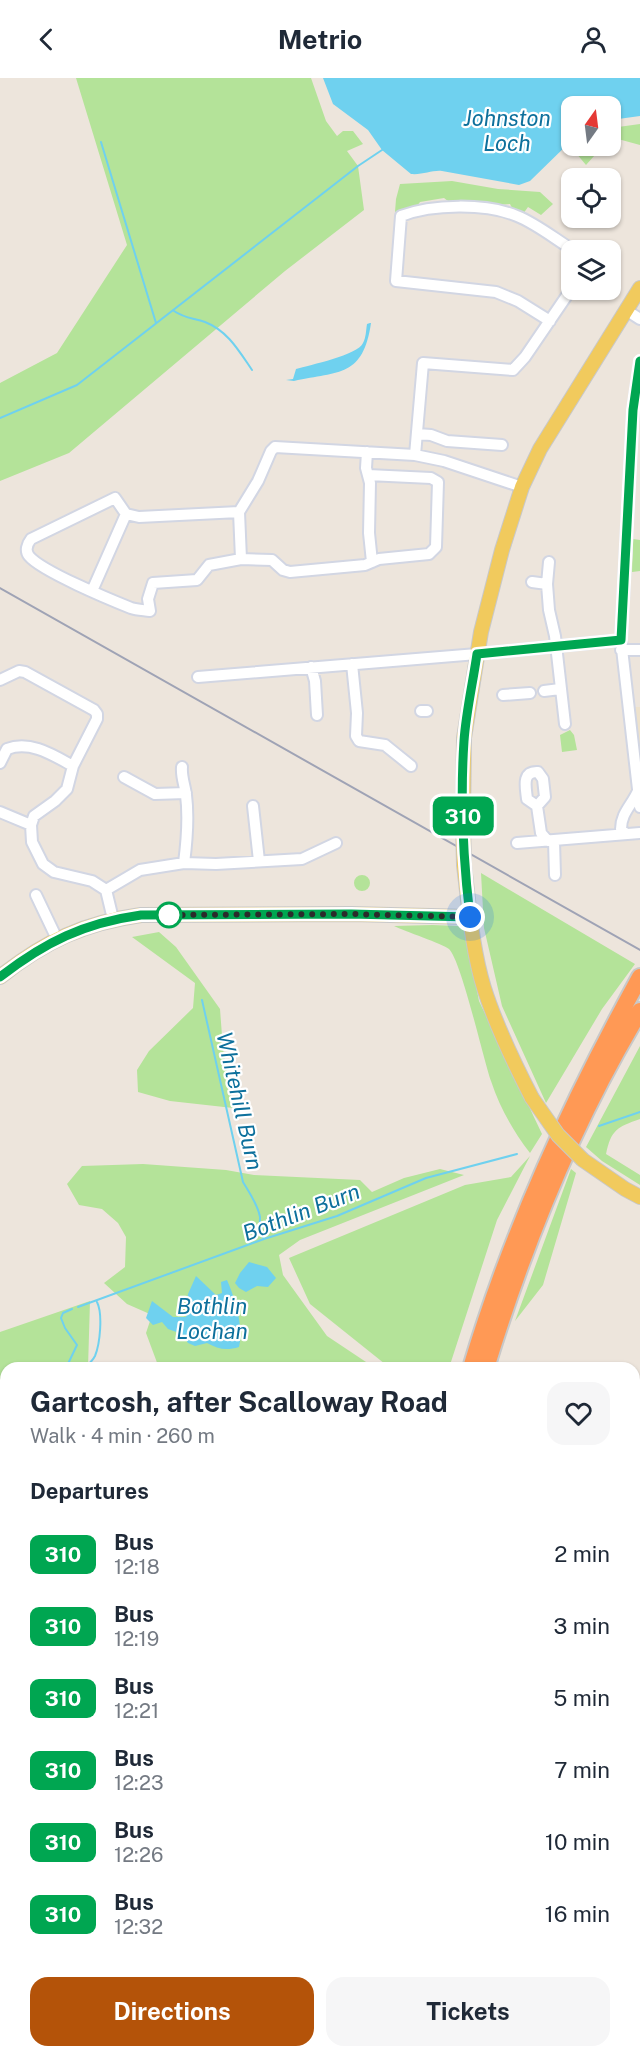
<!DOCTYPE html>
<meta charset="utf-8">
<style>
:root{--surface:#fff;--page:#f6f6f7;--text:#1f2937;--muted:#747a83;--accent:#b45309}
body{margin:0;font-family:"Public Sans",sans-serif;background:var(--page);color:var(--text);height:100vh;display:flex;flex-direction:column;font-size:22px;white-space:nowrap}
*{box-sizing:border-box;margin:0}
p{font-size:20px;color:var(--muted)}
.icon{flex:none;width:33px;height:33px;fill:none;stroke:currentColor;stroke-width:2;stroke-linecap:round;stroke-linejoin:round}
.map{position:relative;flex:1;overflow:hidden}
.panel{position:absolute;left:0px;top:1284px;width:640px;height:696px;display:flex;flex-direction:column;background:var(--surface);border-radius:18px 18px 0 0;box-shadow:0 2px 4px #0004}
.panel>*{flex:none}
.badge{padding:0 12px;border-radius:9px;font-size:21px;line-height:39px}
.needle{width:39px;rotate:14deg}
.tools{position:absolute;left:561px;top:18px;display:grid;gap:12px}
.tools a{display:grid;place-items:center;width:60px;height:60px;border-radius:12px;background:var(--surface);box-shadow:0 2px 4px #0004;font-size:30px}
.you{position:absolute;width:30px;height:30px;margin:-15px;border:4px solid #fff;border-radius:50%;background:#1a73e8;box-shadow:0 0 0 9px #1a73e833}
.map>.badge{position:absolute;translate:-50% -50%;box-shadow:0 0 0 3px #fff}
h2{padding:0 30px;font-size:22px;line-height:54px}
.round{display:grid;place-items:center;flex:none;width:63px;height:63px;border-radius:18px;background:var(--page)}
.summary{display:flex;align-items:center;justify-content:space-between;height:102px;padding:0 30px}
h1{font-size:28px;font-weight:700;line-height:45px}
.primary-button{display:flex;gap:12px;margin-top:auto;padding:12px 30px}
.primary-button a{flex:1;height:69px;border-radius:18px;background:var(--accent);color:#fff;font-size:24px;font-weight:700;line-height:69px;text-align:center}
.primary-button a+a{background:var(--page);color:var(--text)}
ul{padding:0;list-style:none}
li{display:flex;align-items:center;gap:18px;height:72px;padding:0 30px}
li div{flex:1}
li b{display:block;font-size:22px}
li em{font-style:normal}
li .badge{min-width:66px;font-weight:700;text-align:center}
header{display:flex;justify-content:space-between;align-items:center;height:78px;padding:0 30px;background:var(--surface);font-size:27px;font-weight:700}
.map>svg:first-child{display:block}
.education{fill:#eee2cc}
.green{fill:#b4e399}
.water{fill:#6fd1ef}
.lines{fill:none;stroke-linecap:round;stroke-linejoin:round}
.stream{stroke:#6fd1ef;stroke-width:2}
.minor-casing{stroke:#d2d6e3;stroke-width:14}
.major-casing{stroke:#c8c8c8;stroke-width:16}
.highway-casing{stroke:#c8c8c8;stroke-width:20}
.minor{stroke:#fff;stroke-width:10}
.major{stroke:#f1ca5d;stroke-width:14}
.highway{stroke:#f95;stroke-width:16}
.rail{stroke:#9fa3b5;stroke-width:2}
.major-bridge-casing{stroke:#c8c8c8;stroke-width:16;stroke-linecap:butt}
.major-bridge{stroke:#f1ca5d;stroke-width:14}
.line-casing{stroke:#fff;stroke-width:14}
.line{stroke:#00a651;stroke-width:9}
.walk{stroke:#2b2b2b;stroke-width:6;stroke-dasharray:0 10.8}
.stop-dot{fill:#fff;stroke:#00a651;stroke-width:3}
.labels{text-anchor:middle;stroke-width:4.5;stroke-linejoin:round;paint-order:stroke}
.water-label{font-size:22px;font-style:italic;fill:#0d709c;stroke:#fff}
</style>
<header><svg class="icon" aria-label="back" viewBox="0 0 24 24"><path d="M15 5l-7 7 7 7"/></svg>Metrio<svg class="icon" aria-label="person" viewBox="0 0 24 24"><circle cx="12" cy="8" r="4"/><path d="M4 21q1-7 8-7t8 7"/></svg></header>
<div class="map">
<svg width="640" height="1980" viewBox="0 0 640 1980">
<rect width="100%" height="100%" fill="#ede5dc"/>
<path class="education" d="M 634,629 L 640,629 L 640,670 L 639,670 Z"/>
<path class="green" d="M 76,0 L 311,0 L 326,43 L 337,58 L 343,53 L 353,53 L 363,66 L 347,73 L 358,88 L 364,132 L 285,193 L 69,375 L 0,403 L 0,305 L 57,275 L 127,167 Z
M 640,46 L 640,67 L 618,61 L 611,64 L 611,50 Z
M 579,68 L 603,68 L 586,87 L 576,75 Z
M 452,103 L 498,111 L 540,114 L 553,126 L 541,137 L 528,129 L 523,136 L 513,132 L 510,126 C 494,127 455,131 444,120 L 420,124 L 417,128 L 395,134 L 396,121 L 400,106 Z
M 633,461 L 640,462 L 640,493 L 632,494 Z
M 570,652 L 574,657 L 577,672 L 562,674 L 560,657 Z
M 481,795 L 635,886 L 602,931 L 546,1025 L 502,928 L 484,850 Z
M354 805a8 8 0 1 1 16 0a8 8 0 1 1-16 0Z
M 432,847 L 459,848 L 465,852 L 479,923 L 542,1056 L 530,1075 C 513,1053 500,1030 491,1003 C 483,980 461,882 449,871 C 443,866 404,853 394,848 Z
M 159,854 L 176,869 L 220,931 L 223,971 L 233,1030 L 170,1023 L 138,1014 L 137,992 L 149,973 L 193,930 L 195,905 L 132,859 Z
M 640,968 L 640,1041 C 617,1049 611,1052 606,1076 L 640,1097 L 640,1107 L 602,1083 L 586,1069 Z
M 530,1078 L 497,1142 L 449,1290 L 390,1290 L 310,1226 L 289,1180 L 465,1107 L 511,1099 Z
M 143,1086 L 226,1092 L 254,1097 L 360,1102 L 372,1114 L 404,1100 L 440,1091 L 464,1097 L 300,1162 L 279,1177 L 283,1197 L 327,1258 L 375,1290 L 159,1290 L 146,1255 L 152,1237 L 127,1226 L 104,1205 L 125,1189 L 126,1159 L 118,1145 L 102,1131 L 79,1127 L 67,1106 L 82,1088 Z
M 571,1091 L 576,1095 L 543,1207 L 515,1243 Z
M 90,1223 L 88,1290 L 6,1290 L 6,1432 L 0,1435 L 0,1254 Z
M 431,1974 L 463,1974 L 462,1980 L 430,1980 Z"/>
<path class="water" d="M 323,0 L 640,0 L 640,38 L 611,42 L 610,28 L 572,28 L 571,63 L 530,103 L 519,107 L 442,93 C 432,92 423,97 411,96 L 382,72 L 368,52 L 333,26 Z
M 370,245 L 371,245 C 363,299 340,293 294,303 L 286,302 L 293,301 L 296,291 C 310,287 358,277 363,265 C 366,260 366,252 367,246 Z
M 249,1184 L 267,1189 L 276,1200 L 268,1209 L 257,1208 L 246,1214 L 239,1210 L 235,1205 L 240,1195 Z
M 196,1198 L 216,1217 L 222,1215 L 221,1204 L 227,1202 C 235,1220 244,1249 239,1269 C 226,1273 218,1271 207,1265 L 195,1268 L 188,1265 L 182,1256 L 168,1251 L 162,1244 L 153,1247 L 146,1240 L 152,1223 L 173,1239 L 186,1239 L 188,1216 Z"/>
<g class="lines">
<path class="stream" d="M 101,64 L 156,245
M 174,233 C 184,240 193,240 205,244 C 228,253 239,273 252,292
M 0,340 L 77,307 L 358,88 L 382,72
M 202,922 L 243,1104 C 249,1114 258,1127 260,1139 C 260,1149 258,1152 264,1161
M 599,1048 L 640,1034
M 78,1229 L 264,1161 L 337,1138 L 426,1100 L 517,1076
M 66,1290 L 77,1267 L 65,1250 L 61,1240 L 63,1235 L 72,1231
M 85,1290 C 88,1287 93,1282 95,1278 C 100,1266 103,1236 97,1224
M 0,1352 L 6,1348
M 0,1397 L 6,1390
M 0,1752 L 6,1755"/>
<defs>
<path id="minor" d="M 626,232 L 640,241
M 550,243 L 518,223 L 496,214 L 396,203 L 401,138 C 432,126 486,125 517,138 C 537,146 555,161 573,172
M 640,284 L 633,332 L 621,562 L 640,729
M 417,356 L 431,357 L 447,363 L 502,367
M 367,374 L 366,390 L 370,405 L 369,455 L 372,484
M 415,377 L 423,285 L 513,292 L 525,279 L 572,210
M 368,397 L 431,400 L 438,404 L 436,469 L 429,476 L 379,481 L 365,487 L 290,494 L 283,492 L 272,482 L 241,481 L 239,434 L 258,403 L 271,373 L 275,369 L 415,377 L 444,383 L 522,409
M 239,434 L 139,439 L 126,436 L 115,420 L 31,461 C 27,466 25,473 29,478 C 41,493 111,522 131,530 C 137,532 143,532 150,533 L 148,521 L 153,505 L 197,502 L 209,487 L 241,481
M 532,504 L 547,506 L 549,532 L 555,558 L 565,646
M 547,506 L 549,484
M 92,513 L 126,436
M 621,572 L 640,572
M 352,586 L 357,635 L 356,658 L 359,663 L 385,667 L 411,688
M 311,589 L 315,603 L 317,637
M 198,599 L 477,576 L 621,562
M 0,602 L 19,593 L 25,594 L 94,632 L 97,636 L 97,641 L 73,688 L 67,711 L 55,723 L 34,738 L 31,747 L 32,764 L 43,786 L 54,794 L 92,803 L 106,812 L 113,841
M 544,613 L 560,611
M 503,617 L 530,615
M 421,633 L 427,633
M 0,685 L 7,671 C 30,662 53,677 73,688
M 182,689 C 181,699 185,707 186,717 C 189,740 187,762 184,785
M 124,699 L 155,716 L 186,715
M 253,728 L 259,783
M 537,728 L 545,719 L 543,701 L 538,694 C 521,693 526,710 527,721 L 537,728 L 541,755 L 548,763
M 0,734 L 31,747
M 626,756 L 621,751 C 621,735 632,727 638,713
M 554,763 L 555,797
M 517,765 L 640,755
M 106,812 L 140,792 L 184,785 L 216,786 L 302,781 L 336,765
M 36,817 L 57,861"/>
<path id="major" d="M 463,747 L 464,660 L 481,554 L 502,472 L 522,409 L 540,371 L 640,210
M 464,787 C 469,828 472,871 484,910 C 496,948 514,985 532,1020
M 0,899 C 45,863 84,845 141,837 L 351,836 L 470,839
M 583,1082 L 625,1111 L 640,1119
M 634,1952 L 640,1944
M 616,1980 L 620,1974"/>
<path id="highway" d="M 471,1290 C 512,1152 571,1025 640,899
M 486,1290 C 524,1166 573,1044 640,933
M 409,1980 L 409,1974
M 423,1980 L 423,1974"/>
</defs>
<use href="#minor" class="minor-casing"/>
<use href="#major" class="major-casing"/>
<use href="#highway" class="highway-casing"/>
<use href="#minor" class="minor"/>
<use href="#major" class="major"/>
<use href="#highway" class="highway"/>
<path class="rail" d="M 0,510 L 640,872"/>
<defs>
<path id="major-bridge" d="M 463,747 L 464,787
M 532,1020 L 558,1057 L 583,1082"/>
</defs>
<use href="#major-bridge" class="major-bridge-casing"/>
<use href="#major-bridge" class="major-bridge"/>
</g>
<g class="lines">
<defs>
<path id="line" d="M 0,899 C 45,864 84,845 141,837 L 351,836 L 470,839 C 463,780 460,722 464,663 C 466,634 473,604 477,576 L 621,562 L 633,332 L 640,283"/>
</defs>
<use href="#line" class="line-casing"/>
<use href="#line" class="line"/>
<path class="walk" d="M 169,837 L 165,837 L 351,836 L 470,839"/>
</g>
<circle class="stop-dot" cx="169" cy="837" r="12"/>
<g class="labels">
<g class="water-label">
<text x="507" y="48">Johnston<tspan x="507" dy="25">Loch</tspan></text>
<text transform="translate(240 1023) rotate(77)" y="8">Whitehill Burn</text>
<text transform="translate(301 1134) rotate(-21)" y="8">Bothlin Burn</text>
<text x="212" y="1236">Bothlin<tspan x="212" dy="25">Lochan</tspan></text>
</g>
</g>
</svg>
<div class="tools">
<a><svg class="needle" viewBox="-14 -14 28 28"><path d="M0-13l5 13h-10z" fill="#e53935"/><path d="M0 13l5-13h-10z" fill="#747a83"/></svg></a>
<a><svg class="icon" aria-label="locate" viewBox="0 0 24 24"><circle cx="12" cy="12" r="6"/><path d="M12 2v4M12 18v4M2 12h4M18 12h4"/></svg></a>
<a><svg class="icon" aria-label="layers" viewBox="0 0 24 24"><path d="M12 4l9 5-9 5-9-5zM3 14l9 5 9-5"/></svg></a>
</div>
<div class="you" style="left:470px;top:839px"></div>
<b class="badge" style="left:463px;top:738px;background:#00a651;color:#fff">310</b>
<section class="panel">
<div class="summary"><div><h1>Gartcosh, after Scalloway Road</h1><p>Walk · 4 min · 260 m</p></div><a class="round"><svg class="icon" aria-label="heart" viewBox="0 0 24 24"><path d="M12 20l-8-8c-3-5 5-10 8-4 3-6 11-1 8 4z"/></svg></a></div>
<h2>Departures</h2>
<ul>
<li><span class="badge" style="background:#00a651;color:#fff">310</span><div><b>Bus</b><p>12:18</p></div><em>2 min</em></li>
<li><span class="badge" style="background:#00a651;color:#fff">310</span><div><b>Bus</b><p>12:19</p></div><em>3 min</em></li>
<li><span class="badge" style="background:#00a651;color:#fff">310</span><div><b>Bus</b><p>12:21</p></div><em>5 min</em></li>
<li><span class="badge" style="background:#00a651;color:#fff">310</span><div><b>Bus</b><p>12:23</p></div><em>7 min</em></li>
<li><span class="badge" style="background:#00a651;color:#fff">310</span><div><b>Bus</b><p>12:26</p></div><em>10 min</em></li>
<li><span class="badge" style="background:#00a651;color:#fff">310</span><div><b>Bus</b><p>12:32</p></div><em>16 min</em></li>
</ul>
<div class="primary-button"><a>Directions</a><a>Tickets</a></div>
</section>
</div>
